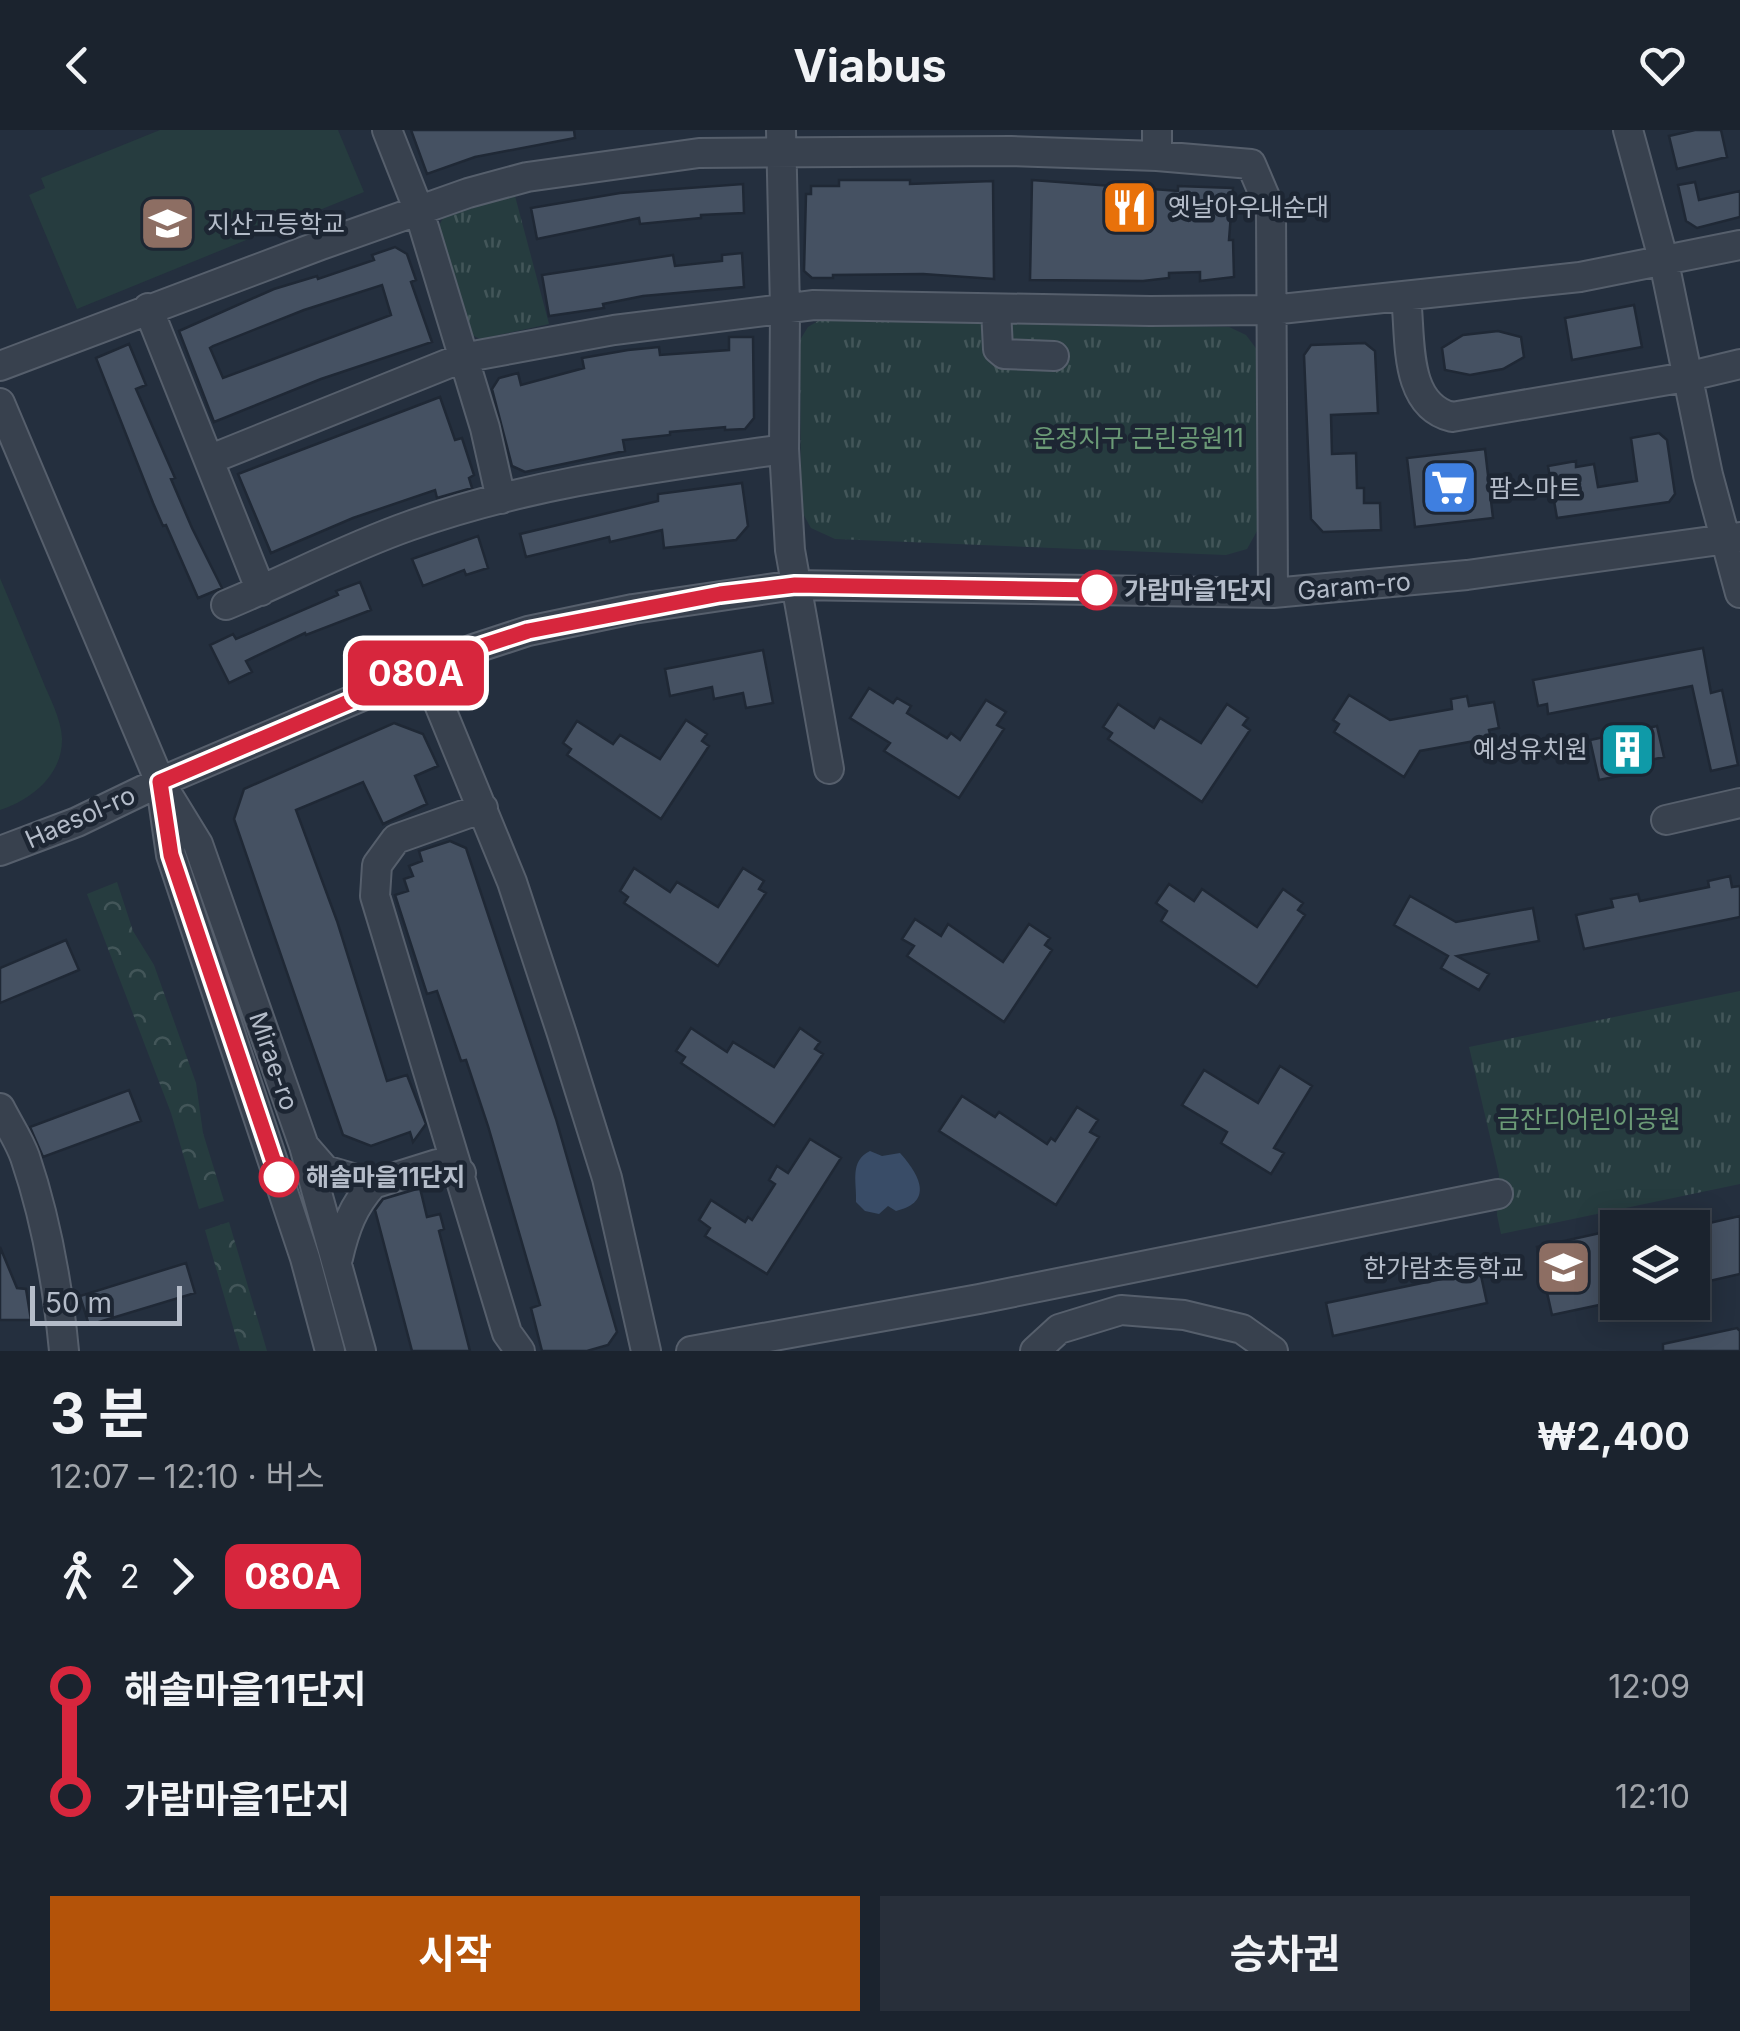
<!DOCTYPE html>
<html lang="ko">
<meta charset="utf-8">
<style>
:root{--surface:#1b232e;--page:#282f3a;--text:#f1f3f6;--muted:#a0a4aa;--line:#39404a;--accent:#b45309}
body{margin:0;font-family:Inter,"Noto Sans KR",sans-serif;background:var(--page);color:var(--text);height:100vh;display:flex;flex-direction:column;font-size:38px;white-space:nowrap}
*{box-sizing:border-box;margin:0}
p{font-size:32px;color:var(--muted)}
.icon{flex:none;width:55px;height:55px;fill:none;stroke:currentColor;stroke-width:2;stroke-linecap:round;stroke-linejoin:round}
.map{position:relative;height:1221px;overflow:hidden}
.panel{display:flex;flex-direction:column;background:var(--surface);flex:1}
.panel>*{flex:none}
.badge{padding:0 20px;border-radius:15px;font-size:35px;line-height:65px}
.controls{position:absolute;left:1600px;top:1080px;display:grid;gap:20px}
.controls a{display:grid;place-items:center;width:110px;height:110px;border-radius:0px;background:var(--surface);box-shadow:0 5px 25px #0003,0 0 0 2px var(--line);font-size:50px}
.scale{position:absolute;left:30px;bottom:25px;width:152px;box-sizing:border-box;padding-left:10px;border:5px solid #b4bcc9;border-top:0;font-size:28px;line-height:35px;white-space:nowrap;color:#b4bcc9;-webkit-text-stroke:8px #1d2633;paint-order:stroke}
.map>.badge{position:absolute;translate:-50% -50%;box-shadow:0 0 0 5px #fff}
.legs{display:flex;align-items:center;gap:15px;height:110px;padding:0 50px;font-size:32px}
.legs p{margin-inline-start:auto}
.summary{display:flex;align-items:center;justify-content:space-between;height:170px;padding:0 50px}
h1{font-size:55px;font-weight:700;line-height:75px}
.action{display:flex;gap:20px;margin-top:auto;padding:20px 50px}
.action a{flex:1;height:115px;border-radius:0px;background:var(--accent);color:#fff;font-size:40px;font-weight:700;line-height:115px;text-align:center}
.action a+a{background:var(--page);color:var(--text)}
ul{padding:0 50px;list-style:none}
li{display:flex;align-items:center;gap:35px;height:110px;font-size:38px}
li i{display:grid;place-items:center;width:15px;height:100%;margin:0 12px;background:currentColor}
li i::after{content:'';width:25px;height:25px;margin:-12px;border:8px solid;border-radius:50%;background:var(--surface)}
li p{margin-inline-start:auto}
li:first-child i{background:linear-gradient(#0000 50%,currentColor 0)}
li:last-child i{background:linear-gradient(currentColor 50%,#0000 0)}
header{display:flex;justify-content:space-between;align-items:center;height:130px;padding:0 50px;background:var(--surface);font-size:45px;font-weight:700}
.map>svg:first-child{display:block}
.grass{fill:#263c3f}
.forest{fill:url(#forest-crowns)}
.park{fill:url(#park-tufts)}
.water{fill:#394c67}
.building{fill:#455162;stroke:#1f2835;stroke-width:2.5;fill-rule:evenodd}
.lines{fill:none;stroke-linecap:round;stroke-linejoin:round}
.minor-casing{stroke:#565f6c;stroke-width:32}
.minor{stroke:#38414e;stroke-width:28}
.line-1-casing{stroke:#fff;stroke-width:22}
.line-1{stroke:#d7263d;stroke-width:15}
.stop-1-dot{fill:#fff;stroke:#d7263d;stroke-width:5}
.labels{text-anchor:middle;stroke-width:9;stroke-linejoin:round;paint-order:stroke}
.poi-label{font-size:25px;fill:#b4bcc9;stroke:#1d2633;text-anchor:start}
.park-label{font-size:25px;fill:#6b9a76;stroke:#1d2633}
.street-label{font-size:25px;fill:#b4bcc9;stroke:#1d2633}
.stop-label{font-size:25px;font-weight:bold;fill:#b4bcc9;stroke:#1d2633;text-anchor:start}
</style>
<header><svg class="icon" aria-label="back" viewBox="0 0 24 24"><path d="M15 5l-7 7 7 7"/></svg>Viabus<svg class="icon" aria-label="heart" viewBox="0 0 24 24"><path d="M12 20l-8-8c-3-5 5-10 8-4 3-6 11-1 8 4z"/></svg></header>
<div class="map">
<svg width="1740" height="1221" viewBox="0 0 1740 1221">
<defs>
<pattern id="forest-crowns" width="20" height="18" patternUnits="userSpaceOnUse" patternTransform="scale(2.5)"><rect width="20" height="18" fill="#263c3f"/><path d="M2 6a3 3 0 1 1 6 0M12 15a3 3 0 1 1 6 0" fill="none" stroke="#435659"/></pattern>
<pattern id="park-tufts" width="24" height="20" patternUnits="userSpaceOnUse" patternTransform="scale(2.5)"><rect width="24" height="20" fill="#263c3f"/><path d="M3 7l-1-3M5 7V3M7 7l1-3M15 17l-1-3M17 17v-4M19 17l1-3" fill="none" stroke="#435659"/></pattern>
</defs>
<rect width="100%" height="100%" fill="#242f3e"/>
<path class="grass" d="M 160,0 L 338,0 L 364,62 L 77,179 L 29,65 L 45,58 L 41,48 Z
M 0,448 C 14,481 28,515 42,549 C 49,567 61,588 62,608 C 63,645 31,670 0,680 Z"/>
<path class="forest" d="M 117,752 L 133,801 L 154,835 L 196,953 L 203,1003 L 224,1071 L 199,1079 L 171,983 L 87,764 Z
M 229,1092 L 267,1221 L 240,1221 L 205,1100 Z"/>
<path class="park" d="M 515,66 L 549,194 L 480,209 L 464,201 L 436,102 L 445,84 Z
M 823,188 L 1229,197 L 1246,205 L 1258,221 L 1257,401 L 1247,419 L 1226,425 L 835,409 L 811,398 L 801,380 L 800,210 L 808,197 Z
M 1740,861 L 1740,1054 L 1501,1104 L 1497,1085 L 1499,1045 L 1469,917 Z"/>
<path class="water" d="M 870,1021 L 882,1026 L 900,1023 C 919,1044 935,1072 896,1081 L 888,1076 L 879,1084 L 865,1081 L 856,1072 C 857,1052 849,1031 870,1021 Z"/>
<path class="building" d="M 411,0 L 574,0 L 575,8 L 475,27 L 427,44 Z
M 1695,0 L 1721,0 L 1727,27 L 1677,39 L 1669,6 Z
M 839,50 L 910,50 L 910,54 L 993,51 L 994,149 L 923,144 L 833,145 L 833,148 L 812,148 L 804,141 L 806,64 L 811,64 L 811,56 L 839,56 Z
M 1032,50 L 1178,61 L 1178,56 L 1233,58 L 1229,110 L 1233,110 L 1234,147 L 1200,151 L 1200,142 L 1169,143 L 1169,148 L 1143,151 L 1030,150 Z
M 1695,52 L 1699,70 L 1740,61 L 1740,87 L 1697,98 L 1686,91 L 1678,55 Z
M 743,54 L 744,83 L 701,85 L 701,88 L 640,94 L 639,88 L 537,109 L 531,78 L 620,63 Z
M 395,117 L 407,124 L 416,150 L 411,152 L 432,212 L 321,249 L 214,292 L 179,201 L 274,159 L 317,146 L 318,149 L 374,130 L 372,125 ZM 382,155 L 391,185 L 223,248 L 210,218 L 213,216 L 304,180 Z
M 742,123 L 744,157 L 643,166 L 603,174 L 604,178 L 549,186 L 542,145 L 673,125 L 675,136 L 722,131 L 722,125 Z
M 1634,175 L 1642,217 L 1572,230 L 1565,188 Z
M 1498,201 L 1521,207 L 1524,227 L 1503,239 L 1470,245 L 1445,240 L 1442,218 L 1463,205 Z
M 729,207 L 753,207 L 754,288 L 745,299 L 725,300 L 725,297 L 670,302 L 670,305 L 623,310 L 625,321 L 525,342 L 512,336 L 492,259 L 499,248 L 518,243 L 521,255 L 584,238 L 582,228 L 628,220 L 659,217 L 660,225 L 729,220 Z
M 1365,213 L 1375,221 L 1378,283 L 1331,285 L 1332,324 L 1356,323 L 1357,358 L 1364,358 L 1364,373 L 1380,373 L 1381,400 L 1323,402 L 1311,389 L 1304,225 L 1311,215 Z
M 129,214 L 146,255 L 136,259 L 175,348 L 171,349 L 192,398 L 222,458 L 198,468 L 166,395 L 163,396 L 153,373 L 96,228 Z
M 440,267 L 455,310 L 462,308 L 474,345 L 469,348 L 472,358 L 437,368 L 435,360 L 353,388 L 271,423 L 238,344 Z
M 1659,303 L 1667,310 L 1675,364 L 1669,372 L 1557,388 L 1548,336 L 1576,331 L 1576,337 L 1594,334 L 1598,357 L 1637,351 L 1631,308 Z
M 1485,319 L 1493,388 L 1415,397 L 1407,328 Z
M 742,353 L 748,396 L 736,410 L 664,418 L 662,400 L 610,412 L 609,407 L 526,427 L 520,404 L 658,371 L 658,364 Z
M 478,406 L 488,438 L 466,445 L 464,440 L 423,456 L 412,429 Z
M 360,452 L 371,480 L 306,505 L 305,503 L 246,531 L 252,542 L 229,553 L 210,515 L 233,504 L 236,509 L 338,465 L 336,461 Z
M 1703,518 L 1711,563 L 1722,560 L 1738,635 L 1711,641 L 1692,556 L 1548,584 L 1547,574 L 1538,576 L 1533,550 Z
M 763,520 L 773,573 L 746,578 L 743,563 L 714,569 L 712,557 L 670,566 L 665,539 Z
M 869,558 L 893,573 L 897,568 L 911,576 L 907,583 L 947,608 L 951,603 L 960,610 L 986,570 L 1006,582 L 997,595 L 1004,599 L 959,668 L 884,621 L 890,613 L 850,588 Z
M 1349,565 L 1390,590 L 1452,579 L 1451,569 L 1467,566 L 1469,576 L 1494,572 L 1499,598 L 1489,600 L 1491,608 L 1420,621 L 1404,647 L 1334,602 L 1339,594 L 1333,590 Z
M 1118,574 L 1154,598 L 1160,588 L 1201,613 L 1227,574 L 1248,588 L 1243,595 L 1250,600 L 1202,672 L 1108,609 L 1112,603 L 1103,597 Z
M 686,590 L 707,604 L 702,611 L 709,616 L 661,689 L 567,625 L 571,619 L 563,613 L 577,591 L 613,614 L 620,605 L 660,629 Z
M 394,593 L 423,604 L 438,636 L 415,646 L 427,674 L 383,694 L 363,652 L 296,680 L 337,791 L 387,951 L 407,945 L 426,994 L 413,1012 L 410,1002 L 371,1016 L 343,1005 L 234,689 L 244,659 Z
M 1657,596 L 1664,627 L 1637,633 L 1639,642 L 1599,650 L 1590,610 Z
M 450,711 L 466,718 L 556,989 L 617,1202 L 608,1215 L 587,1221 L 542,1221 L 531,1178 L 540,1175 L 488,996 L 466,930 L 461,931 L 437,861 L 427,864 L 395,765 L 408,761 L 404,749 L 413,746 L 409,736 L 422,731 L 419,721 Z
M 634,738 L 670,762 L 677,752 L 718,777 L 743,738 L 764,751 L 759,759 L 766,763 L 718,836 L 624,773 L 628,767 L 620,761 Z
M 1730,746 L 1732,757 L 1740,756 L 1740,787 L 1584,819 L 1576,785 L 1613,777 L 1611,769 L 1638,764 L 1640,771 L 1709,757 L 1708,751 Z
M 1169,754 L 1194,771 L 1202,759 L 1257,797 L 1283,759 L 1303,773 L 1298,780 L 1305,785 L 1257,857 L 1161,791 L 1167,781 L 1156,773 Z
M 1410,766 L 1456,792 L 1533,778 L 1539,811 L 1457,826 L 1489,844 L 1479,860 L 1441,838 L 1448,826 L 1394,795 Z
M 915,789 L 941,806 L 948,794 L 1003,832 L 1029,794 L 1050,808 L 1045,815 L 1052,820 L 1004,892 L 907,826 L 914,816 L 902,809 Z
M 66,810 L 79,840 L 0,873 L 0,838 Z
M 691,898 L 727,922 L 733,912 L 774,937 L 800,898 L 820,912 L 815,919 L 823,924 L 774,996 L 681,933 L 685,927 L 676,921 Z
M 1280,936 L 1312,956 L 1274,1018 L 1284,1023 L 1271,1044 L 1221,1013 L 1227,1002 L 1182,975 L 1204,940 L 1258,973 Z
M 129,960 L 141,991 L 43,1027 L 30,997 Z
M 962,966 L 995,987 L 999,982 L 1047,1014 L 1051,1008 L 1055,1011 L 1077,977 L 1098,990 L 1090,1002 L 1099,1007 L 1056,1075 L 939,1001 Z
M 810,1009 L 841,1028 L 767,1144 L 705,1106 L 710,1098 L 699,1090 L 711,1070 L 745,1092 L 748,1087 L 752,1090 L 775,1054 L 769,1050 L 777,1036 L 788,1043 Z
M 420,1058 L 427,1087 L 440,1084 L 444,1099 L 439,1101 L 470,1221 L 412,1221 L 375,1080 L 383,1069 Z
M 1740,1086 L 1740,1144 L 1692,1155 L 1692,1117 L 1709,1114 L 1705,1094 Z
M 1618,1099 L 1618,1171 L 1552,1185 L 1537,1117 Z
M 0,1117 L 17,1158 L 26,1159 L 31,1190 L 0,1190 Z
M 186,1133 L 195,1163 L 89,1195 L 80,1166 Z
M 1480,1141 L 1487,1173 L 1333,1206 L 1326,1173 Z
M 1737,1198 L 1740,1201 L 1740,1221 L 1663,1221 L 1663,1214 Z"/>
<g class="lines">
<defs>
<path id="minor" d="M 387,0 L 419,81 L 485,298 L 501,369
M 781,0 L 785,179 L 784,319 L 790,420 L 829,639
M 1157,0 L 1157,26
M 1628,0 L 1664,132 L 1708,345 L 1740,463
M 1406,167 C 1411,208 1403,275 1452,287 L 1686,247 L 1740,234
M 148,178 L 261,461
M 996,179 L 998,219 L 1004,224 L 1054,226
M 0,236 L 321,115 L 468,63 L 527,47 L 699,23 L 1011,21 L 1157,26 L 1251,34 L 1271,81 L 1273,463
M 0,273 L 160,652 L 198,714 L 304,1016 L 361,1221
M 211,329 L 462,228 L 614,200 L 814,175 L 1150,181 L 1271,180 L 1580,147 L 1740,115
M 226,475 C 287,450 346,418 409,396 C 528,353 659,337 784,319
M 425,540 L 512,752 L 562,904 L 607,1048 L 646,1221
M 162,663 L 171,725 L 305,1128 L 330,1221
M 483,678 L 396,709 L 377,735 L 375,766 L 507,1203 L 520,1221
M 1666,690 L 1740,673
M 0,721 L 77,692 L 160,652 L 473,519 L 528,501 L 633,479 L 795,455 L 1273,463 L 1467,445 L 1740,407
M 0,978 C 8,994 19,1010 25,1027 C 46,1089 58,1157 64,1221
M 305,1017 L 325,1040 L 373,1054 L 437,1034 L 461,1043
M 338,1128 C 345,1098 353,1076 373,1054
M 691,1221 L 979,1169 L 1498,1064
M 1035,1221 L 1059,1199 L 1121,1180 L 1184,1185 L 1242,1199 L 1273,1221"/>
</defs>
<use href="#minor" class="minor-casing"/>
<use href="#minor" class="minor"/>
</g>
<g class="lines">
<defs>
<path id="line-1" d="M 279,1047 L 171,725 L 160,652 L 473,519 L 528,501 L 720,464 L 795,455 L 1097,460"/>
</defs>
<use href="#line-1" class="line-1-casing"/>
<use href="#line-1" class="line-1"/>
</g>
<defs>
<symbol id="restaurant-square" viewBox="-11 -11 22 22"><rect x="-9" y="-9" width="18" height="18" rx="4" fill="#e8710a" stroke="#1d2633"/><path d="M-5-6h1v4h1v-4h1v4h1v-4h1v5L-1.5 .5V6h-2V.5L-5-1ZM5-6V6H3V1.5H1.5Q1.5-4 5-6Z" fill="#fff"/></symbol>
<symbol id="school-square" viewBox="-11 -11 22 22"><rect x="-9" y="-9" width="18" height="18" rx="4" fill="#8d6e63" stroke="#1d2633"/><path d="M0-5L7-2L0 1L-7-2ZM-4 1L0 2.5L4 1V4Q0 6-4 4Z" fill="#fff"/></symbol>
<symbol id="supermarket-square" viewBox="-11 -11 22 22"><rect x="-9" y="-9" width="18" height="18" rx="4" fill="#3f7fe0" stroke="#1d2633"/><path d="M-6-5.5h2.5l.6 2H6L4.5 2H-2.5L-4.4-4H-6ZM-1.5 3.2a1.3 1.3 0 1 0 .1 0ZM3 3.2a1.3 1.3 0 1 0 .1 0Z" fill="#fff"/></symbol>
<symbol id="building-square" viewBox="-11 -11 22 22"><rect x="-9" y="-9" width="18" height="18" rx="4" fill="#0f9aa8" stroke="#1d2633"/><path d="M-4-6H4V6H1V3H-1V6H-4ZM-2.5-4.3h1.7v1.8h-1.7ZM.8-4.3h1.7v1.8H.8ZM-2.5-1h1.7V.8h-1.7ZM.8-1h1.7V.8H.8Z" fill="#fff"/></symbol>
</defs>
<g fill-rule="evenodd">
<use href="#restaurant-square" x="1098" y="46" width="63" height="63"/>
<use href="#school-square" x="136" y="62" width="63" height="63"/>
<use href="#supermarket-square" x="1418" y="326" width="63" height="63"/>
<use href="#building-square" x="1596" y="588" width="63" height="63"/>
<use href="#school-square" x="1532" y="1106" width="63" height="63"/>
</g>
<g class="stop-1-dot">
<circle cx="1097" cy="460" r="18"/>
<circle cx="279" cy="1047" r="18"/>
</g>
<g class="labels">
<g class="poi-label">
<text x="1168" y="86">옛날아우내순대</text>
<text x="207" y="103">지산고등학교</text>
<text x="1489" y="367">팜스마트</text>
<text x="1588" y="628" text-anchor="end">예성유치원</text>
<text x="1524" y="1147" text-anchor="end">한가람초등학교</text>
</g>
<g class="park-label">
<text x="1138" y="317">운정지구 근린공원11</text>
<text x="1589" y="998">금잔디어린이공원</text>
</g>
<g class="street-label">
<text transform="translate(1354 456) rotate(-5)" y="9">Garam-ro</text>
<text transform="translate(80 687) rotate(-24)" y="9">Haesol-ro</text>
<text transform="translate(274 931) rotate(71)" y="9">Mirae-ro</text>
</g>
<g class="stop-label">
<text x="1124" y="469">가람마을1단지</text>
<text x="306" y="1056">해솔마을11단지</text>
</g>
</g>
</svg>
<div class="controls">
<a><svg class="icon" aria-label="layers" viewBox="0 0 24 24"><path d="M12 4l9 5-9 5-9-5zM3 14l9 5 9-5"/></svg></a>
</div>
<div class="scale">50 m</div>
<b class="badge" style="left:416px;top:543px;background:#d7263d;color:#fff">080A</b>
</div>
<section class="panel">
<div class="summary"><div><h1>3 분</h1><p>12:07 – 12:10 · 버스</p></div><b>₩2,400</b></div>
<div class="legs"><svg class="icon" aria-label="walk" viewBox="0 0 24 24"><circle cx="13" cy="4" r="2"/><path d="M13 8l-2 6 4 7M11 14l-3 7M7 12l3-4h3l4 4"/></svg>2<svg class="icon" aria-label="forward" viewBox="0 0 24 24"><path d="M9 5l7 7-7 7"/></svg><b class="badge" style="background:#d7263d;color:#fff">080A</b></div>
<ul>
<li><i style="color:#d7263d"></i><b>해솔마을11단지</b><p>12:09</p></li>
<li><i style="color:#d7263d"></i><b>가람마을1단지</b><p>12:10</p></li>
</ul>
<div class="action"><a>시작</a><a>승차권</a></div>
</section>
